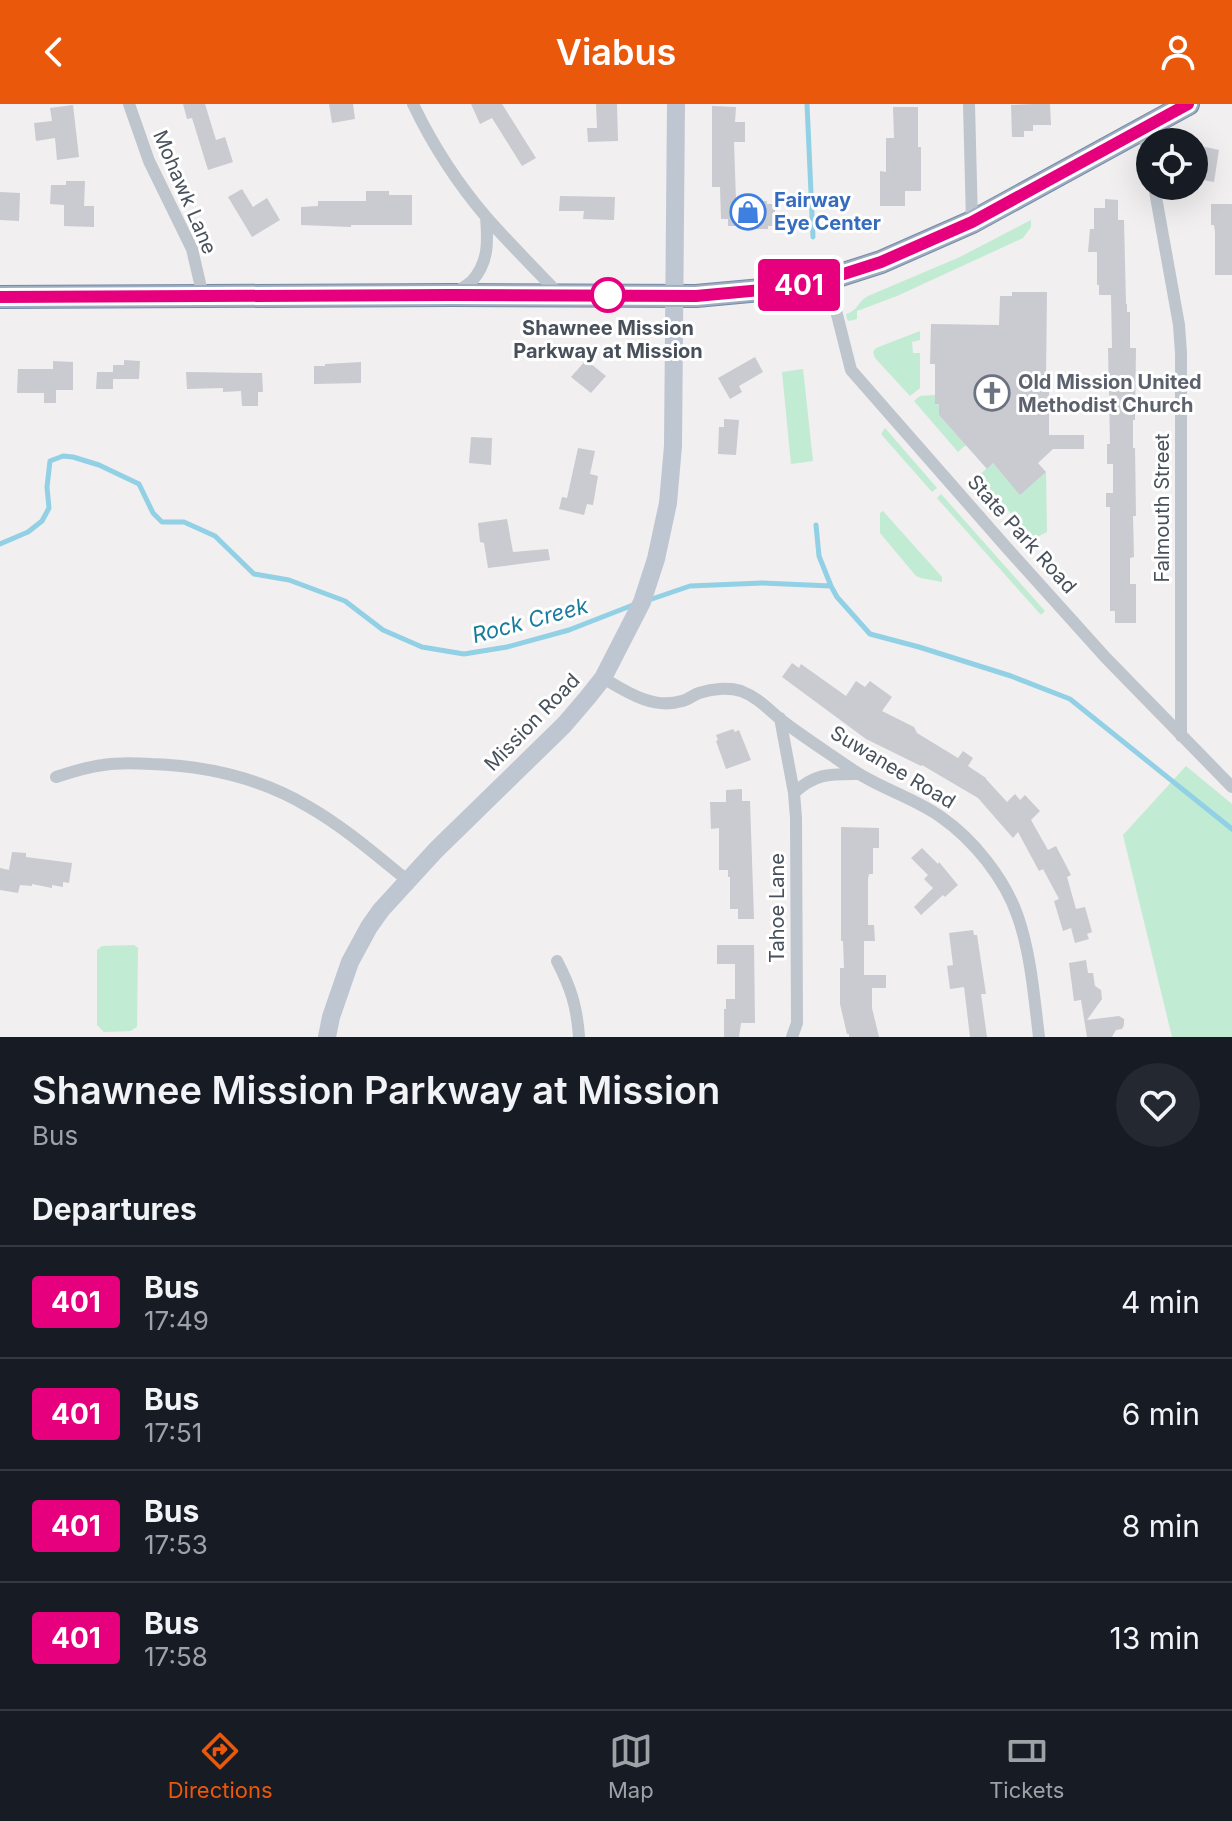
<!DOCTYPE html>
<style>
:root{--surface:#171b24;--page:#242831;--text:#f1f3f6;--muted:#9ea1a6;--line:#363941;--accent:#ea580c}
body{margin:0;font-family:Inter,sans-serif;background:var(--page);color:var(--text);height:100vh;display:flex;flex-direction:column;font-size:30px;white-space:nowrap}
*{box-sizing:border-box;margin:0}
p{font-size:26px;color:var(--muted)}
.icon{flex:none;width:44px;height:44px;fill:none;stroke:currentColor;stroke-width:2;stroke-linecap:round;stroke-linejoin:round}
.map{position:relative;height:933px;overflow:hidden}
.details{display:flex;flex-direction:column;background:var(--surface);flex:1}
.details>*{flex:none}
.badge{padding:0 16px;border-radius:6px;font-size:28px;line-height:52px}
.fabs{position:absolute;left:1136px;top:24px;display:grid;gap:16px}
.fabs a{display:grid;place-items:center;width:72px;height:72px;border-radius:50%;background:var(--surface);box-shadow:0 8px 32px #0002;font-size:40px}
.map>.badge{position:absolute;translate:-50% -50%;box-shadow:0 0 0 4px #fff}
h2{padding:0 32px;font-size:30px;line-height:72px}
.round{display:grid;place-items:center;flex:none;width:84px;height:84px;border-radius:42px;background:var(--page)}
.head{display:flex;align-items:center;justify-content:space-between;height:136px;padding:0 32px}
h1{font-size:38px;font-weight:600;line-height:60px}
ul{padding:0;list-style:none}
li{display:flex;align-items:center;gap:24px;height:112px;padding:0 32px;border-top:2px solid var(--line)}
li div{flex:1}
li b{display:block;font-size:30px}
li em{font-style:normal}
li .badge{min-width:88px;font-weight:700;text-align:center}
header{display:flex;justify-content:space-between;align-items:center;height:104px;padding:0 32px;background:var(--accent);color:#fff;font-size:36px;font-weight:600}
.tab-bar{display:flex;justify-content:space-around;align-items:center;height:112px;border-top:2px solid var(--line);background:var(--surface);font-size:22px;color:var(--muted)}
.tab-bar a{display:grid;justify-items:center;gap:4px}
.tab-bar .current{color:var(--accent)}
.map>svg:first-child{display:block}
.green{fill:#c1ebd3}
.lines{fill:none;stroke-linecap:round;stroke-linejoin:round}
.stream{stroke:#91d0e5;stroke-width:5}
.building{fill:#c9cbd1}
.trunk-casing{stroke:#768aa5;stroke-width:24}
.minor{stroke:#bec5cd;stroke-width:12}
.secondary{stroke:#bec6d1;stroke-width:18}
.trunk{stroke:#9eaec2;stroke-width:22}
.line-casing{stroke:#fff;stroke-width:18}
.line{stroke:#e6007e;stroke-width:12}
.stop-dot{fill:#fff;stroke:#e6007e;stroke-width:4}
.labels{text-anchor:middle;stroke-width:6;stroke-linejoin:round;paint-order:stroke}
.street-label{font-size:20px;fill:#48515b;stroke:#fff}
.shop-label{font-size:20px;font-weight:bold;fill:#366cbe;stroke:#fff;text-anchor:start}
.stop-label{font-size:20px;font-weight:bold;fill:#48515b;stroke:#fff}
.worship-label{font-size:20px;font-weight:bold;fill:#5b616d;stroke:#fff;text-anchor:start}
.water-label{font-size:22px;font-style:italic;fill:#187c9e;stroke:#fff}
</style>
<header><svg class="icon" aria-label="back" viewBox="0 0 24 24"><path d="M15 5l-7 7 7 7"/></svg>Viabus<svg class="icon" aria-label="person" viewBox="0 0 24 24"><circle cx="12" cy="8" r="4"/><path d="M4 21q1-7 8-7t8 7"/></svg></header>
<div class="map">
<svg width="1232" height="933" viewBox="0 0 1232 933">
<rect width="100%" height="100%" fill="#f1efef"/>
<path class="green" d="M 1031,116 L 1031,123 L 1023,134 L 897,192 L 857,207 L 857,215 L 849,217 L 847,215 L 846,210 C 859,206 857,198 868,192 L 960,153 Z
M 920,227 L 920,236 L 912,238 L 913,249 L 920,249 L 920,284 L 910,292 L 875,254 L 873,248 L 876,244 Z
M 803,265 L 813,357 L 791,360 L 782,268 Z
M 935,291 L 935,299 L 939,299 L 939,311 L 966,341 L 958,348 L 914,297 L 920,292 Z
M 885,324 L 937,384 L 932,388 L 881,330 Z
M 993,359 L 1020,390 L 1046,368 L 1047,428 L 1033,435 L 978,372 Z
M 941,390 L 1045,507 L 1041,511 L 937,394 Z
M 883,407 L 942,473 L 942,478 L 921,474 L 916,472 L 880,429 L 880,409 Z
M 1186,662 L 1232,700 L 1232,933 L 1172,933 L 1123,731 Z
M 134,841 L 138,844 L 137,923 L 130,927 L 104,928 L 97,921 L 97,846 L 102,842 Z"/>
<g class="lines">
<path class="stream" d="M 807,0 L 813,133
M 816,421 L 819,452 L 831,482
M 0,440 L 28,428 L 42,417 L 49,404 L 47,383 L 50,357 L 63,352 L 73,353 L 99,361 L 139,380 L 153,409 L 162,418 L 184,418 L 215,432 L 254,470 L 289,476 L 345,497 L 383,526 L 422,543 L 464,550 L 507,543 L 569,526 L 633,501
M 646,497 L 690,482 L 762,479 L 831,482 L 837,493 L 870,530 L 919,543 L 1011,572 L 1070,595 L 1232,725"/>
</g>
<path class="building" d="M 183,0 L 205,0 L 216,36 L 225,33 L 233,58 L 208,66 L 192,14 L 187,15 Z
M 329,0 L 353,0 L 355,15 L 332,19 Z
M 471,0 L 502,0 L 536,54 L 522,62 L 492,14 L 480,20 Z
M 596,0 L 617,0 L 618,37 L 588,38 L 587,24 L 597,24 Z
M 1034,0 L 1050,0 L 1051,21 L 1033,21 L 1033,27 L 1024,27 L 1024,33 L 1012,33 L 1011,1 Z
M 73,1 L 79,53 L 57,56 L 55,34 L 36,37 L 34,19 L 52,17 L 50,4 Z
M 712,2 L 736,3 L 735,18 L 745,18 L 745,38 L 734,38 L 736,97 L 767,97 L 767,100 L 775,100 L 775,122 L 768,122 L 768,125 L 743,125 L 743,122 L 728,122 L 728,115 L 721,115 L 720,83 L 712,83 Z
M 893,3 L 918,3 L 918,43 L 921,43 L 921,87 L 905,87 L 905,102 L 880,102 L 880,67 L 886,68 L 886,34 L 894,34 Z
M 1201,42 L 1219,46 L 1214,78 L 1198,75 Z
M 66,77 L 85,77 L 84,102 L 94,102 L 94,123 L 64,122 L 64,101 L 50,100 L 51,81 L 66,81 Z
M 242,85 L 253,103 L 267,94 L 280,116 L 252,133 L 228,93 Z
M 366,87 L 389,87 L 389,91 L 412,91 L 412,121 L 351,121 L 351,123 L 301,121 L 301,103 L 318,102 L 318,97 L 366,97 Z
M 0,88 L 20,89 L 19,117 L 0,116 Z
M 560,92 L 615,93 L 614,116 L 583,115 L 584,107 L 559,107 Z
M 1105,95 L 1118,96 L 1118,116 L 1124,116 L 1126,200 L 1127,200 L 1127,208 L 1130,208 L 1130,244 L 1136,244 L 1135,316 L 1133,316 L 1133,344 L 1135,344 L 1136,412 L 1133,412 L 1134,453 L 1130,454 L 1130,480 L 1136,480 L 1136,519 L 1115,519 L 1115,507 L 1110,507 L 1110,403 L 1106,403 L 1106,389 L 1113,389 L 1113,360 L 1107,360 L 1107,340 L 1110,340 L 1108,244 L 1112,244 L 1111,191 L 1099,191 L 1099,181 L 1097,181 L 1097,148 L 1088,148 L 1090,125 L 1094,125 L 1094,104 L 1105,104 Z
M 1211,100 L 1232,100 L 1232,171 L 1215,171 L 1215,128 L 1214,121 L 1211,121 Z
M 1012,188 L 1047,188 L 1046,273 L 1049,273 L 1049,331 L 1084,331 L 1084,345 L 1053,345 L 1038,359 L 1046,368 L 1020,391 L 993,359 L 987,365 L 939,311 L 939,300 L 935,300 L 935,260 L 930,260 L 931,220 L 999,221 L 1000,192 L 1012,192 Z
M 755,253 L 763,268 L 739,282 L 742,288 L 730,295 L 718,274 Z
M 124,256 L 140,257 L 139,275 L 113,275 L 113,273 L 113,285 L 96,285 L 97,268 L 113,268 L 113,261 L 124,261 Z
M 586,256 L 606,272 L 591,289 L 571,273 Z
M 53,257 L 73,258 L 73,286 L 56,286 L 56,299 L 44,299 L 44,289 L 17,289 L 18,265 L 53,265 Z
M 361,258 L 361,279 L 314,280 L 314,262 L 325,262 L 325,260 Z
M 186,268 L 262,269 L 263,288 L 258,288 L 258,302 L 242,302 L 241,287 L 223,288 L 223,284 L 187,285 Z
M 724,315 L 739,316 L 736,351 L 718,350 L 719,323 L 724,323 Z
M 471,333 L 492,334 L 491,361 L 469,359 Z
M 578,344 L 595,347 L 590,370 L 598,372 L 593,401 L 587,400 L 584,411 L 559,405 L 562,393 L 567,394 Z
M 507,415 L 513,448 L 548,445 L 550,456 L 488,464 L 484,439 L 480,438 L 478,419 Z
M 792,559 L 799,564 L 801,560 L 846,592 L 856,577 L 865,583 L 870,577 L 892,593 L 882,607 L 914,623 L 917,629 L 958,654 L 963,647 L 973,654 L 968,662 L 986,674 L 986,675 L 1007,698 L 1015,690 L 1020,696 L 1025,691 L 1040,707 L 1031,716 L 1048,746 L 1056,742 L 1071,771 L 1067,773 L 1076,805 L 1085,803 L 1092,828 L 1087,830 L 1089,835 L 1075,839 L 1071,824 L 1063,827 L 1054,797 L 1059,795 L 1043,765 L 1039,767 L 1018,728 L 1013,734 L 978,694 L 922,661 L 921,662 L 866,635 L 782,573 Z
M 733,625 L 735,628 L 739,626 L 751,656 L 726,665 L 716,637 L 718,636 L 716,631 Z
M 742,685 L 742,697 L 750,697 L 754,815 L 738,815 L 738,805 L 730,805 L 730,773 L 728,773 L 728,766 L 719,766 L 719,724 L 711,725 L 710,698 L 726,698 L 726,686 Z
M 841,723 L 879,724 L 879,744 L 873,744 L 873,770 L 869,770 L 868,775 L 868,821 L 874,821 L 875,837 L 864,837 L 864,871 L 886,871 L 886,884 L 872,884 L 872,904 L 879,933 L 849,933 L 849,930 L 847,930 L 840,900 L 840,864 L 844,864 L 843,837 L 841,837 Z
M 922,744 L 938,760 L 939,758 L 958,781 L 945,793 L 943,791 L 921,811 L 914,803 L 933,784 L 924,775 L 928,771 L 911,754 Z
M 12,748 L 26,749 L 26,753 L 72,759 L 69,779 L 63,778 L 63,783 L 52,781 L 52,784 L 32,780 L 32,782 L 20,781 L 18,789 L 0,786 L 0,764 L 9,766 Z
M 973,826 L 974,831 L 977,831 L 986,890 L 981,890 L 987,933 L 970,933 L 964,883 L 950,885 L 947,862 L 953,861 L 949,829 Z
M 717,841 L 754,841 L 755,919 L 741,919 L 739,933 L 724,933 L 724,905 L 726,905 L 726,895 L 735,895 L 735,860 L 717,860 Z
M 1086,856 L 1088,869 L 1093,869 L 1095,882 L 1101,886 L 1102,895 L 1087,916 L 1119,912 L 1124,915 L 1124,921 L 1122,925 L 1116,926 L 1112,933 L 1087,933 L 1081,896 L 1074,897 L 1069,859 Z"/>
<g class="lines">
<defs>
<path id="trunk" d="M 0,193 L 452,191 L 696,192 L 784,184 L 828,175 L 881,158 L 972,118 L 1188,0"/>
</defs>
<use href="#trunk" class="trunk-casing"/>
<path class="minor" d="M 129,0 L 149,57 L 192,145 L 203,192
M 413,0 C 432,40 458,80 487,114 C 510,140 535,165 559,190
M 969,0 L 972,118
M 1143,25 L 1150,61
M 1154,82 L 1179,221 L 1181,249 L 1181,632
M 828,175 L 851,266 L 1007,444 L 1106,554 L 1232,683
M 455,189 C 460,185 467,182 472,177 C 489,158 488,137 486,113
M 603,574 C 627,588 653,606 682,597 C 688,596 693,591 699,589 C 711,585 728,583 741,587 C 757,593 767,604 780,615 C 802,632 827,648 850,664 C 878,684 913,693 941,713 C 974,736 1005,775 1018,813 C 1031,851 1034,893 1039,933
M 780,614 L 794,689 L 796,714 L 797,919 L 792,933
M 56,673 C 71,668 87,663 103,661 C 119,658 136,659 152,660 C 208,662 261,674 309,703 C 344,723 376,751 407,776
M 794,689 C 815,669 830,670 857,670
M 557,857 C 571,884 577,903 579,933"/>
<path class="secondary" d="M 327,933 L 331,913 L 350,858 L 369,823 L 381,806 L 436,746 L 564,621 L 588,593 L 603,574 L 642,498 L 656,455 L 668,399 L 673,342 L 676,0"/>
<use href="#trunk" class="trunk"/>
</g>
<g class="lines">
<defs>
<path id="line" d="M 0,193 L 452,191 L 696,192 L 784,184 L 828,175 L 881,158 L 972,118 L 1188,0"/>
</defs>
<use href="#line" class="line-casing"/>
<use href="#line" class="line"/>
</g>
<defs>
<symbol id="shop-ring" viewBox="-11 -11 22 22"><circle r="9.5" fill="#fff" stroke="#3f7fe0" stroke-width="1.5"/><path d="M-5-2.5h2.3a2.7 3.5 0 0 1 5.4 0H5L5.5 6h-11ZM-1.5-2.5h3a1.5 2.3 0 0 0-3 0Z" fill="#3f7fe0"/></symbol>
<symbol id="church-ring" viewBox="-11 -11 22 22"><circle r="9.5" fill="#fff" stroke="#6b7280" stroke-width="1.5"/><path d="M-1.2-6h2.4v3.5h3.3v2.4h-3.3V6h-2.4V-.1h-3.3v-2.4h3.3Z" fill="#6b7280"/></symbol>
</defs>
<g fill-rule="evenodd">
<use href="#shop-ring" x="728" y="88" width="40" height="40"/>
<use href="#church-ring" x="972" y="269" width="40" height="40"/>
</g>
<circle class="stop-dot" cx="608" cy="191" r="16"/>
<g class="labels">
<g class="street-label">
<text transform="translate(185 88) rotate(67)" y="7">Mohawk Lane</text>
<text transform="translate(1162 404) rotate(-90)" y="7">Falmouth Street</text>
<text transform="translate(1022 430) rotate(48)" y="7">State Park Road</text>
<text transform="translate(532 618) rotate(-46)" y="7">Mission Road</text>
<text transform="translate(893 663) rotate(31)" y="7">Suwanee Road</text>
<text transform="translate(777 804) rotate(-90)" y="7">Tahoe Lane</text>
</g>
<g class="shop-label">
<text x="774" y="103">Fairway<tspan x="774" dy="23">Eye Center</tspan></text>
</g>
<g class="stop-label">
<text x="608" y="231">Shawnee Mission<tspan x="608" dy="23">Parkway at Mission</tspan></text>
</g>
<g class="worship-label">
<text x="1018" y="285">Old Mission United<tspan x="1018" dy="23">Methodist Church</tspan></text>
</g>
<g class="water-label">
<text transform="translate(530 516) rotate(-15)" y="8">Rock Creek</text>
</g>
</g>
</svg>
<div class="fabs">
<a><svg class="icon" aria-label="locate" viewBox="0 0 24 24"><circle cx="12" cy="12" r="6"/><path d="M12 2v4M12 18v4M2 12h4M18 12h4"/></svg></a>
</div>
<b class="badge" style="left:799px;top:181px;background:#e6007e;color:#fff">401</b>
</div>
<section class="details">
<div class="head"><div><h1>Shawnee Mission Parkway at Mission</h1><p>Bus</p></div><a class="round"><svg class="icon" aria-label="heart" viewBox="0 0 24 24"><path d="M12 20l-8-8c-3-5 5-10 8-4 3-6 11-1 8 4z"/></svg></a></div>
<h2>Departures</h2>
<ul>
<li><span class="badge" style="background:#e6007e;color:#fff">401</span><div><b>Bus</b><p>17:49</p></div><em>4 min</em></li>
<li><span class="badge" style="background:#e6007e;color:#fff">401</span><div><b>Bus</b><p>17:51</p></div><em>6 min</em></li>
<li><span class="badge" style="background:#e6007e;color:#fff">401</span><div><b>Bus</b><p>17:53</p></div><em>8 min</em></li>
<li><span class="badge" style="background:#e6007e;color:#fff">401</span><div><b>Bus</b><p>17:58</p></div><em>13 min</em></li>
</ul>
</section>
<nav class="tab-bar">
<a class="current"><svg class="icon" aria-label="directions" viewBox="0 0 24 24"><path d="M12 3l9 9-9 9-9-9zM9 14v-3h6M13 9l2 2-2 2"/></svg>Directions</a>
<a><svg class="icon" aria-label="map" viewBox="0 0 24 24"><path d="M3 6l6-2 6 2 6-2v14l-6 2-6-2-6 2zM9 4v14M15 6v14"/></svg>Map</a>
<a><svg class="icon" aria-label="tickets" viewBox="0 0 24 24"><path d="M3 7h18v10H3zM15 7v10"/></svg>Tickets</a>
</nav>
